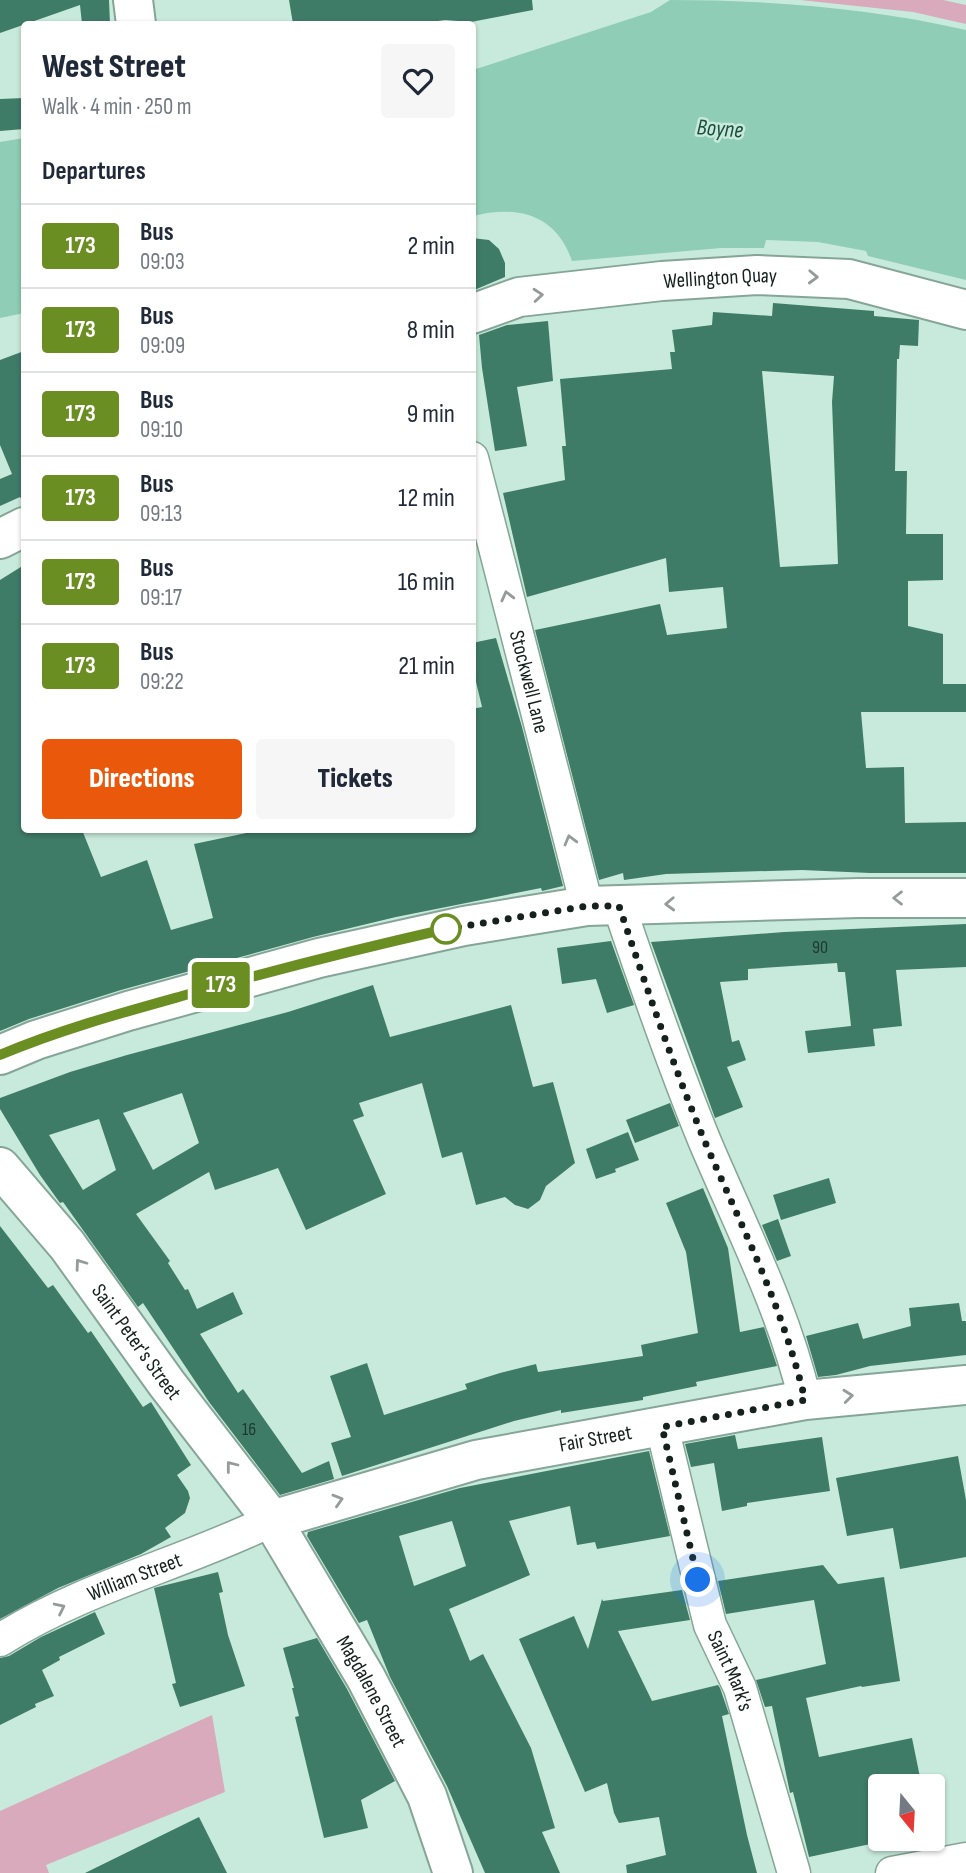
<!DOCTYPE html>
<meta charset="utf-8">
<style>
:root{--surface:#fff;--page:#f6f6f7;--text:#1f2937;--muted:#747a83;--line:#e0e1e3;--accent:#ea580c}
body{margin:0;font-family:"Sofia Sans Condensed",sans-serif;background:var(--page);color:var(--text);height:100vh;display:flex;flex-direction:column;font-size:26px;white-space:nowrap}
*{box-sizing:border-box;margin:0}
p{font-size:23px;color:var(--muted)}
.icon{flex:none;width:38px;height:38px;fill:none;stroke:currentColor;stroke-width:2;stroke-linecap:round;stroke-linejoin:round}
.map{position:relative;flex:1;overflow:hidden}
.drawer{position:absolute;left:21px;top:21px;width:455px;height:812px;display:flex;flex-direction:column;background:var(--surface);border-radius:7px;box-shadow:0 2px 5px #0004}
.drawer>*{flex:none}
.badge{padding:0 14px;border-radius:5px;font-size:24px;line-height:46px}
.needle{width:46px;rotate:162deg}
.fabs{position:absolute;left:868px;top:1774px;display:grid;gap:14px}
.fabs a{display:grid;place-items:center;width:77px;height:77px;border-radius:7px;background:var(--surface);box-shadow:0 2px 5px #0004;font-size:35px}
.you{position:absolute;width:35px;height:35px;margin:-18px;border:5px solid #fff;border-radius:50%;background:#1a73e8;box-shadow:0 0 0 10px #1a73e833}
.map>.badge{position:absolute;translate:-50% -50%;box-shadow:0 0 0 4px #fff}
h2{padding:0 21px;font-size:26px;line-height:63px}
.round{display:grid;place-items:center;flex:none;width:74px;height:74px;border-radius:7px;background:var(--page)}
.head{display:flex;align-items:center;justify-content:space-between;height:119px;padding:0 21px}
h1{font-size:33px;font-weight:800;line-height:52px}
.cta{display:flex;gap:14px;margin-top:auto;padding:14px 21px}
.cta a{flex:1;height:80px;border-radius:7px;background:var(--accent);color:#fff;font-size:28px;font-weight:800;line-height:80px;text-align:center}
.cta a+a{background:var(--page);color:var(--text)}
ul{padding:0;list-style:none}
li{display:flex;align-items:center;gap:21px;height:84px;padding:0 21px;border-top:2px solid var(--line)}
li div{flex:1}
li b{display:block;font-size:26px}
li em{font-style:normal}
li .badge{min-width:77px;font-weight:700;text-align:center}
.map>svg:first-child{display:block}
.green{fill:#d8aabc}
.water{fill:#8fcdb6}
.building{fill:#3f7c67;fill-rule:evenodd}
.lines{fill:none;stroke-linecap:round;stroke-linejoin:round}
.street-casing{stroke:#85a598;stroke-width:35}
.secondary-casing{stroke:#85a598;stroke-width:42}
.street{stroke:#fff;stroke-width:32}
.secondary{stroke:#fff;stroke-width:38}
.oneway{stroke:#959b99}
.line-casing{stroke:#fff;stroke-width:16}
.line{stroke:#6b8e23;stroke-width:10}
.walk{stroke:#14211c;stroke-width:7;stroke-dasharray:0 12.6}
.stop-dot{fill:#fff;stroke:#6b8e23;stroke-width:3.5}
.labels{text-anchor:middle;stroke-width:5;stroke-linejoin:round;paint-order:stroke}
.number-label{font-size:18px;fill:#1f382f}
.street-label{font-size:21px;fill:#14211c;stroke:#c8eadc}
.water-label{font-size:23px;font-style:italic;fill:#1b4e3d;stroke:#c8eadc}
</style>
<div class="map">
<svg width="966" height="1873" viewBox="0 0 966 1873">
<rect width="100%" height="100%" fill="#c8eadc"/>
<path class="green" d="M 800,0 L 943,0 L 966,5 L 966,24 L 913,12 Z
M 212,1715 L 225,1792 L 46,1865 L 49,1873 L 0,1873 L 0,1811 Z"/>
<path class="water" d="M 670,0 C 768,0 871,8 966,30 L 966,280 L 868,256 L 866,251 L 818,242 L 766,240 L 764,248 L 721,248 L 572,261 C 556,214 517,205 473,216 L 473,70 L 651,12 Z
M 24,138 L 24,313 L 0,318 L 0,142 Z"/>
<path class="building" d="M 0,0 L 109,0 L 110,24 L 82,24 L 80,5 L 0,33 Z
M 289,0 L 532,0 L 533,10 L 471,22 L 445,20 L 416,24 L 293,24 Z
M 24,98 L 24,129 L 0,131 L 0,99 Z
M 472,238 L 489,240 L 499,249 L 505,263 L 505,277 L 472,291 Z
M 773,303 L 874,311 L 874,316 L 919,320 L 918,346 L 900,345 L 899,359 L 897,359 L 895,471 L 907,471 L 906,534 L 943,534 L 943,580 L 908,581 L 908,626 L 943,634 L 943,684 L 966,684 L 966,712 L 861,712 L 866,768 L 904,767 L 905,823 L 966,822 L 966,873 L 870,873 L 802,870 L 666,874 L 624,880 L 623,873 L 599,880 L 535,630 L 660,604 L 667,635 L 727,628 L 723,587 L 669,592 L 666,558 L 527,597 L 503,493 L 565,480 L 562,446 L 566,446 L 560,379 L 672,369 L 670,352 L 675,352 L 672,330 L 712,325 L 713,312 L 772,316 ZM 762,371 L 834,376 L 832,402 L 838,564 L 780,567 Z
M 548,321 L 553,381 L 517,387 L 527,446 L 495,451 L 482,368 L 479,335 L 507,325 Z
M 24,351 L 24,503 L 20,497 L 0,506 L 0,479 L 12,474 L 0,445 L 0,360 Z
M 24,565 L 24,830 L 82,830 L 101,877 L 147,860 L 171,930 L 213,918 L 194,844 L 261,830 L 472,830 L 472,709 L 482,707 L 472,665 L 472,643 L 496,638 L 522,727 L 563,886 L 542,891 L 541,888 L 396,917 L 313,937 L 121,990 L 29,1019 L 0,1031 L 0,580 Z
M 966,924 L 966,967 L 896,970 L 902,1026 L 873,1029 L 875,1046 L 808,1053 L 805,1031 L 851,1026 L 845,972 L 838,972 L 837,963 L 748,969 L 748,980 L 720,982 L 732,1042 L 739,1040 L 746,1060 L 727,1067 L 743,1107 L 715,1118 L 651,942 L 784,932 Z
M 611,941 L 634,1005 L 607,1013 L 596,979 L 562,984 L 557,948 Z
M 373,985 L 390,1037 L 511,1005 L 533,1087 L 553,1082 L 575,1163 L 546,1186 L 540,1200 L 528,1209 L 515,1205 L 505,1197 L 476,1205 L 462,1152 L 442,1158 L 422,1083 L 359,1103 L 364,1116 L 353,1120 L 386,1194 L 306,1230 L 278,1168 L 215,1190 L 209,1172 L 136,1214 L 170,1261 L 168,1263 L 185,1290 L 188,1289 L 197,1309 L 233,1292 L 243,1314 L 200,1334 L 238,1393 L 243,1389 L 302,1473 L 329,1461 L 334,1479 L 280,1495 L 209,1402 L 143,1303 L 138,1307 L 63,1202 L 60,1203 L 40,1175 L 0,1109 L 0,1098 L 70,1072 L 127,1055 L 288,1012 ZM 182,1093 L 199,1143 L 153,1170 L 123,1113 ZM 99,1119 L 116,1170 L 83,1190 L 49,1135 Z
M 670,1103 L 679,1126 L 635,1143 L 626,1120 Z
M 628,1132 L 639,1160 L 615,1169 L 616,1172 L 596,1179 L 586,1149 Z
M 829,1178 L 836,1203 L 781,1220 L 773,1195 Z
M 703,1188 L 728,1248 L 740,1332 L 764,1327 L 777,1366 L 696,1382 L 697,1386 L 643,1397 L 643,1400 L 561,1413 L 561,1410 L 514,1421 L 342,1476 L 331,1443 L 351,1437 L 330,1376 L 367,1363 L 384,1415 L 467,1389 L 465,1384 L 500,1373 L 536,1364 L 538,1372 L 643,1356 L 641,1345 L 698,1333 L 686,1252 L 666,1203 Z
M 778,1219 L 791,1256 L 777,1261 L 762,1225 Z
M 0,1226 L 48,1288 L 53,1285 L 88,1333 L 91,1331 L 143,1407 L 151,1402 L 191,1465 L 177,1475 L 188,1491 L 190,1498 L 185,1513 L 165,1528 L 171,1537 L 141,1554 L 58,1588 L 0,1619 Z
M 959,1303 L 962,1321 L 966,1321 L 966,1355 L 870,1366 L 836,1375 L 818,1377 L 806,1336 L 858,1323 L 863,1339 L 911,1326 L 909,1308 Z
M 735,1435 L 738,1449 L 822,1437 L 830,1491 L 747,1503 L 747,1506 L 722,1511 L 714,1463 L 691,1467 L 685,1444 Z
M 649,1451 L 670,1536 L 597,1549 L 595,1542 L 577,1545 L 570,1506 L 509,1521 L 530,1575 L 449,1609 L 470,1661 L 483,1654 L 531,1748 L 555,1828 L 542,1832 L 560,1873 L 485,1873 L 447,1786 L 390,1677 L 367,1620 L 359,1623 L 307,1536 L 308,1532 L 460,1488 ZM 452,1521 L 466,1566 L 414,1586 L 399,1536 Z
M 958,1456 L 966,1500 L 966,1557 L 900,1569 L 893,1528 L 847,1536 L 836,1478 Z
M 823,1565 L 838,1584 L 884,1577 L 900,1681 L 862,1687 L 861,1686 L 806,1698 L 819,1757 L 912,1738 L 922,1787 L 880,1787 L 880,1842 L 809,1857 L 793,1792 L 790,1793 L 772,1706 L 765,1707 L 756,1680 L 826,1664 L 814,1600 L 726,1614 L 718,1581 Z
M 218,1572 L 223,1592 L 219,1593 L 228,1635 L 245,1686 L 180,1707 L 172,1684 L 176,1683 L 154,1588 Z
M 682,1590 L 690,1620 L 618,1631 L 652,1701 L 718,1685 L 720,1688 L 729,1714 L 722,1716 L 747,1835 L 757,1873 L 627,1873 L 626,1865 L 666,1855 L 659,1817 L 619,1823 L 614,1813 L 607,1783 L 585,1792 L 519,1639 L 574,1616 L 588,1649 L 602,1599 L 603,1601 Z
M 95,1612 L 105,1634 L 59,1657 L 60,1660 L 42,1670 L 54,1696 L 35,1704 L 36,1707 L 0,1725 L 0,1658 L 9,1656 L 41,1637 Z
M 317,1638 L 347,1689 L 395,1781 L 361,1800 L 368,1828 L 324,1838 L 295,1717 L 299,1716 L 292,1688 L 294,1688 L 283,1648 Z
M 199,1817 L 227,1873 L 85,1873 Z"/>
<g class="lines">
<defs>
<g id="street">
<path id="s1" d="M 472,458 L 587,906"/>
<path d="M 619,906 C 646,986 673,1064 705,1142 C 741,1227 784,1310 805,1400"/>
<path id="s2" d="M 662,1427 L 710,1625 L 740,1688 L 794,1873"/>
<path id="s3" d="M 0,1640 C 85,1586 183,1564 272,1520"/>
<path d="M 892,1873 L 966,1859"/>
</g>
<g id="secondary">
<path d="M 133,0 L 136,24"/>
<path id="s4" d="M 472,314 L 519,297 L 662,281 L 757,275 L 849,279 L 966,310"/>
<path d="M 0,539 L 24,527"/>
<path d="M 0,1055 L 36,1040 L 128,1011 L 319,958 L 464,926 L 587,906 L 859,898 L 966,898"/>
<path id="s5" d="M 0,1167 L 67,1245 L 167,1384 L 272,1520 L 366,1678 L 427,1796 L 453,1873"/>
<path id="s6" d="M 272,1520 L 476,1460 L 805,1400 L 966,1385"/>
</g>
</defs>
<use href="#street" class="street-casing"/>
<use href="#secondary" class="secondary-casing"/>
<use href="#street" class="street"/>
<use href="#secondary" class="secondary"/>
</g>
<defs><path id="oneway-chevron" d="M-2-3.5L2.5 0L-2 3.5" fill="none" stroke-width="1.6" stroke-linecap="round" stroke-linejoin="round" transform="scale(1.75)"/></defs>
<g class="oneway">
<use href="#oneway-chevron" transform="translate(813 277) rotate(2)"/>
<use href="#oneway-chevron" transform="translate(538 295) rotate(-5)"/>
<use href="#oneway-chevron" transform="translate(507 596) rotate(-104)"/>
<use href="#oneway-chevron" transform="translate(570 840) rotate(-105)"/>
<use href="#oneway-chevron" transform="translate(898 898) rotate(-180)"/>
<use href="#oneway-chevron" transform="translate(670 904) rotate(178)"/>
<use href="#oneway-chevron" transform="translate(80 1264) rotate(-126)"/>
<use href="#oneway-chevron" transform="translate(848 1396) rotate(-6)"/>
<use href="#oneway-chevron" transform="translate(231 1466) rotate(-128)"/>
<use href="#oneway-chevron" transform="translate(338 1500) rotate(-17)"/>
<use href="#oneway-chevron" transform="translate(60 1608) rotate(-26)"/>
</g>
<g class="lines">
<defs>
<path id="line" d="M 0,1055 C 59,1030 121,1013 182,996 C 270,971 358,949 446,929"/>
</defs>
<use href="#line" class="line-casing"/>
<use href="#line" class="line"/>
<path class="walk" d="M 446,929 L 587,906 L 619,906 C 646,986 673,1065 705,1142 C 742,1227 784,1310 805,1400 L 662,1427 L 698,1580"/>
</g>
<circle class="stop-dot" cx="446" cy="929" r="14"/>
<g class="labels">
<g class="number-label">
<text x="820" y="953">90</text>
<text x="249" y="1435">16</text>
</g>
<g class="street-label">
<text dy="7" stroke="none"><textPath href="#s4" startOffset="252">Wellington Quay</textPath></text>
<text dy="7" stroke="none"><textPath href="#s1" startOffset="231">Stockwell Lane</textPath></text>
<text dy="7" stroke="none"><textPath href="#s5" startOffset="222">Saint Peter's Street</textPath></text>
<text dy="7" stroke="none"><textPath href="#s6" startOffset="334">Fair Street</textPath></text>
<text dy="7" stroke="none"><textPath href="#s3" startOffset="149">William Street</textPath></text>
<text dy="7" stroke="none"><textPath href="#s2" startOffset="254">Saint Mark's</textPath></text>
<text dy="7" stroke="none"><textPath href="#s5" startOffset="644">Magdalene Street</textPath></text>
</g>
<g class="water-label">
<text transform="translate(720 128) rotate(4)" y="8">Boyne</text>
</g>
</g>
</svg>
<div class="fabs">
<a><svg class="needle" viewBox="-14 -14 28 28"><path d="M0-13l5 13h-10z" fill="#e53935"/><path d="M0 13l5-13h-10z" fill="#747a83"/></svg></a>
</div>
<div class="you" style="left:698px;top:1580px"></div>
<b class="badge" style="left:221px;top:985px;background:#6b8e23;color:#fff">173</b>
<section class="drawer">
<div class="head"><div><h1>West Street</h1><p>Walk · 4 min · 250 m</p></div><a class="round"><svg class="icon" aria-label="heart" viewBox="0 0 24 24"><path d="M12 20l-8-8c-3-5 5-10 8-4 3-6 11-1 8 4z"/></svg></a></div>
<h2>Departures</h2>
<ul>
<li><span class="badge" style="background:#6b8e23;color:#fff">173</span><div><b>Bus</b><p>09:03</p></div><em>2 min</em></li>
<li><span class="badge" style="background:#6b8e23;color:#fff">173</span><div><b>Bus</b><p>09:09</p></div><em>8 min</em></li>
<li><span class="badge" style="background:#6b8e23;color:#fff">173</span><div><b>Bus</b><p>09:10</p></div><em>9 min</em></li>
<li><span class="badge" style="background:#6b8e23;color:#fff">173</span><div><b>Bus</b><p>09:13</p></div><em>12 min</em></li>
<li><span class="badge" style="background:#6b8e23;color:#fff">173</span><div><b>Bus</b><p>09:17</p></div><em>16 min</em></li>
<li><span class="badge" style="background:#6b8e23;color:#fff">173</span><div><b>Bus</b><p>09:22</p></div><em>21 min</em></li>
</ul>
<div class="cta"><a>Directions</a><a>Tickets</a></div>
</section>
</div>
